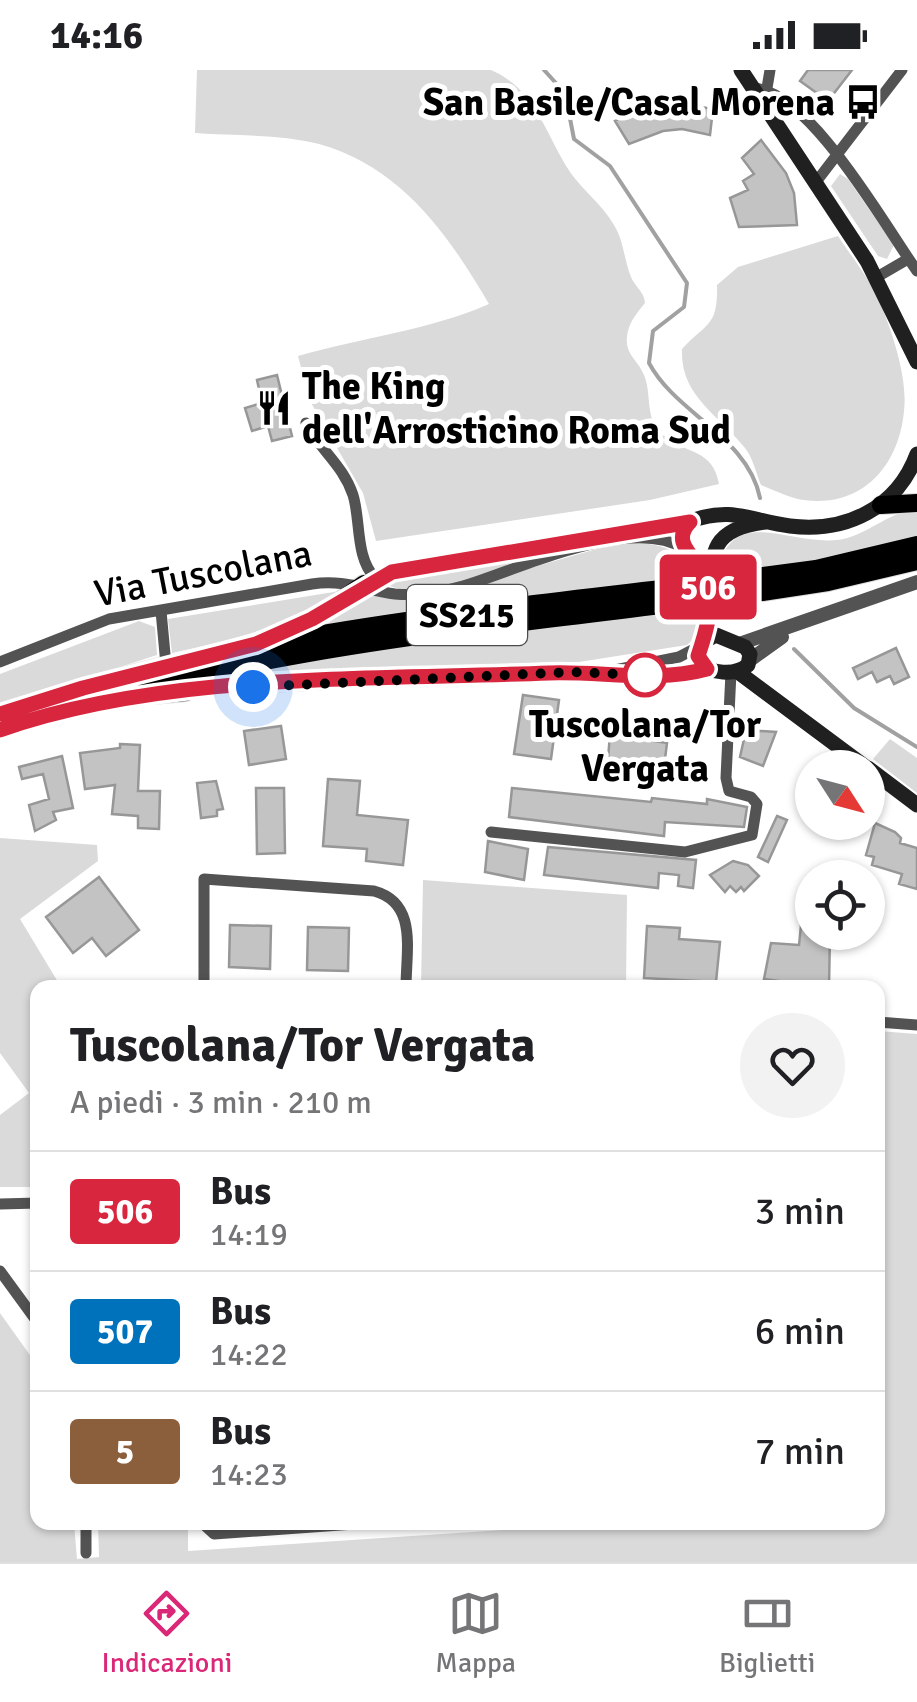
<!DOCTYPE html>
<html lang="it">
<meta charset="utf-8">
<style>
:root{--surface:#fff;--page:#f2f2f2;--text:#202124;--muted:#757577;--line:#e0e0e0;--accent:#db2777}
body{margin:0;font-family:Signika,sans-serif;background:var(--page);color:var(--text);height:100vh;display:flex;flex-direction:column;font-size:38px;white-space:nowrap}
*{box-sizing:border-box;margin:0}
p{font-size:32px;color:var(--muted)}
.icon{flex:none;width:55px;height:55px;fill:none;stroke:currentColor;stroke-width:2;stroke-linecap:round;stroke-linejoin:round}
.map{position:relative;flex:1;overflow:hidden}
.panel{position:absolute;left:30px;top:910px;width:855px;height:550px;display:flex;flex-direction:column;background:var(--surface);border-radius:20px;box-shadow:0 2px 8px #0004}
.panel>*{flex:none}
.badge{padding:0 20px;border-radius:8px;font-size:35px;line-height:65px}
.needle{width:65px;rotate:126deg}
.tools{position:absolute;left:795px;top:680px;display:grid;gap:20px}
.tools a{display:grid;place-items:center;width:90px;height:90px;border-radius:50%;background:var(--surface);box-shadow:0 2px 8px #0004;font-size:50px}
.you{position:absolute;width:50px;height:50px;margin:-25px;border:8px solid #fff;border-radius:50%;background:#1a73e8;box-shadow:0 0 0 15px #1a73e833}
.map>.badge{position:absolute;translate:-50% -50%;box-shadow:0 0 0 5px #fff}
.round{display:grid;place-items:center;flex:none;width:105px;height:105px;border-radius:52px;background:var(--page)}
.overview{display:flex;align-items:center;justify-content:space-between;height:170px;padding:0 40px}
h1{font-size:48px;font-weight:800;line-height:75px}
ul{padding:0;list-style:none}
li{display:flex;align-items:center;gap:30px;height:120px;padding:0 40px;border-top:2px solid var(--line)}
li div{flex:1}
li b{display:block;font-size:38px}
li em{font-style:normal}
li .badge{min-width:110px;font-weight:700;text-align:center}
.status{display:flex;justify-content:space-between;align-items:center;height:70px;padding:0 50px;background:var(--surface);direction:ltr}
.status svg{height:28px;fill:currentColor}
.tabs{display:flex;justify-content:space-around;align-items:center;height:140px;border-top:2px solid var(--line);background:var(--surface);font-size:28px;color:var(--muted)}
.tabs a{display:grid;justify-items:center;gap:5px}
.tabs .current{color:var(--accent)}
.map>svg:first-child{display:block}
.green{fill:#dadada}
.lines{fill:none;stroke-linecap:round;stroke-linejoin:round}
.stream{stroke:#a1a1a1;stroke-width:4}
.building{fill:#c3c3c3;stroke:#979797;stroke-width:2.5}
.primary-casing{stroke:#dbdbdb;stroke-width:20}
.minor{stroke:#535353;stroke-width:11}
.tertiary{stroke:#535353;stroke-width:14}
.secondary{stroke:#202020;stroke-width:15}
.primary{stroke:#000;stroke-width:18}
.primary-bridge-casing{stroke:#dbdbdb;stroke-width:20;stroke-linecap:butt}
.primary-bridge{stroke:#000;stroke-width:18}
.line-casing{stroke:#fff;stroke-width:22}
.line{stroke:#d7263d;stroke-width:15}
.walk{stroke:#000;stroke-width:10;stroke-dasharray:0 18}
.stop-dot{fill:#fff;stroke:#d7263d;stroke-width:5}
.labels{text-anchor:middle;stroke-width:10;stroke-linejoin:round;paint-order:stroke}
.shield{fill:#fff;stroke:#4c4c4c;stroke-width:2.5}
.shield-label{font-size:35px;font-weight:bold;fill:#000}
.poi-label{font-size:38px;font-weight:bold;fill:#000;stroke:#fff;text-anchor:end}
.street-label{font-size:38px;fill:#000;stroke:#fff}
.stop-label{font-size:38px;font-weight:bold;fill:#000;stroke:#fff}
</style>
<div class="status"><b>14:16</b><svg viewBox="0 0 49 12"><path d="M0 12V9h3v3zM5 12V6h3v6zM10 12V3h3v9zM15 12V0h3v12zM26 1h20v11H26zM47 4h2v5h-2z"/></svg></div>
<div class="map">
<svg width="917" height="1492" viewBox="0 0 917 1492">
<rect width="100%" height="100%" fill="#fff"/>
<path class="green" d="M 197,0 L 491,0 C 536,19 545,64 570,102 C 583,121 602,134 614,155 C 624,171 624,190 631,207 C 635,217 644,221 645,233 C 637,243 628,253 627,267 C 625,283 636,289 642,301 C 654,322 642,348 664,366 C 688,385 713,379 719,414 L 650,430 L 376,471 L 363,423 L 310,331 L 298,286 C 360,268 430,260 489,234 C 448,164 401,97 319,74 C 281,64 235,66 195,63 Z
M 840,104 L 848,109 L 894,175 L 887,189 L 878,186 L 831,116 Z
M 838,166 C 851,186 869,208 879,230 C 892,261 908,308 904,341 C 899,396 862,438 804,430 C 790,428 774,420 761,415 C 756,403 753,388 745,378 C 718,344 680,326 682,279 C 707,252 718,257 717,215 L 738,197 Z
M 917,439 L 917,468 L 802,495 L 716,507 C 730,432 784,475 837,470 C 866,467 887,442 917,439 Z
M 618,473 C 649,472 686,474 691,510 L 331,555 L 329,552 L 371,524 L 432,526 Z
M 573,474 C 536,487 416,539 383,512 L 407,503 Z
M 346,520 C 290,556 236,569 172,583 L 168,549 Z
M 691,541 L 703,548 L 698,565 L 687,575 L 579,592 L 221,608 L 388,576 Z
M 139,551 L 155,557 L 157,585 L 0,636 L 0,604 Z
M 890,669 L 917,688 L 917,723 L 873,689 Z
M 0,768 L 97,775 L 98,791 L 20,849 L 61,917 L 38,918 L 37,1117 L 0,1117 L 0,1045 L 29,1023 L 0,983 Z
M 423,810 L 627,825 L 626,917 L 421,917 Z
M 878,961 L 917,964 L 917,1492 L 0,1492 L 0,1243 L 37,1295 L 38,1452 L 74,1453 L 77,1489 L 99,1487 L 98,1452 L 188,1453 L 188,1481 L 609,1453 L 878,1452 Z"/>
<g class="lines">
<path class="stream" d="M 544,0 L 565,23 L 574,69 L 610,96 L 687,213 L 684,237 L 653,261 L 649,293 C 676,344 748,367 760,428
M 794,579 L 854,638 L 917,677"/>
</g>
<path class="building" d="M 808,0 L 852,0 L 828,31 L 800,11 Z
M 678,33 L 713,39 L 710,65 L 682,59 L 663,61 L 629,74 L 615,51 L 639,39 Z
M 761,70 L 786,103 L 794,123 L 797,155 L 739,157 L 730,128 L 748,120 L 743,111 L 754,104 L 742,88 Z
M 277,305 L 292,366 L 272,371 L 268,356 L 252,361 L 245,338 L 262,333 L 257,310 Z
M 896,578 L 909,607 L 894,614 L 890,606 L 877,612 L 872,602 L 858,609 L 853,598 Z
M 523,625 L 559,630 L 551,689 L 514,684 Z
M 281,656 L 286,689 L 249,695 L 244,661 Z
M 746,660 L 776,662 L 763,696 L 740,687 Z
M 610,664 L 667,673 L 664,697 L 656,696 L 655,706 L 640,704 L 641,692 L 608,689 Z
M 120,674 L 140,675 L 138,721 L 160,721 L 159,759 L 138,758 L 138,746 L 112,744 L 115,715 L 85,719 L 80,683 L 120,678 Z
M 62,686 L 73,738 L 53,742 L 56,750 L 35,761 L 29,735 L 49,729 L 43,704 L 22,709 L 19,697 Z
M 328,709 L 360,711 L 357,745 L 408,750 L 403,795 L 366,791 L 367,779 L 323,776 Z
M 216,711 L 223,739 L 217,740 L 217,746 L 201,748 L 197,713 Z
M 256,718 L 284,718 L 285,783 L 257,784 Z
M 512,718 L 651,732 L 652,728 L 707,734 L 707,729 L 747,737 L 744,757 L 665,752 L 664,766 L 509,747 Z
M 777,746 L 787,750 L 768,792 L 758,787 Z
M 875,753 L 895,762 L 901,768 L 900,773 L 917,778 L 917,819 L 899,814 L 902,804 L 872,795 L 874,787 L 866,785 Z
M 488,771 L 528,779 L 524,810 L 485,802 Z
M 548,777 L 696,790 L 693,818 L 678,816 L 679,805 L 659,803 L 658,818 L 544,805 Z
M 733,791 L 748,795 L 759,806 L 744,821 L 741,817 L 736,822 L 730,816 L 725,822 L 710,805 Z
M 99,807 L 139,860 L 106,886 L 92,868 L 73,883 L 46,847 Z
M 230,855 L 271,856 L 270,899 L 229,897 Z
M 801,855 L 812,856 L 812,862 L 830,862 L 829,918 L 764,909 L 771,873 L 799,875 Z
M 647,856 L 680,858 L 679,869 L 720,872 L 716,912 L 644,908 Z
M 308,857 L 349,858 L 348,901 L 307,900 Z"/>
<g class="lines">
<defs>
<path id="primary" d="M 881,435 L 917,433
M 733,510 L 816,499 L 917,475
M 736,526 L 828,512 L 917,491
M 278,564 L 324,542 L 364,514
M 152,625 L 186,622
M 0,644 C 218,567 450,544 678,517
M 0,660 C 221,583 454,561 685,532"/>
</defs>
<use href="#primary" class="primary-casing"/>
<path class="minor" d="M 753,18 C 810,21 885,156 917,201
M 766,24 L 770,0
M 816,112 L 902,0
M 877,207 L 908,189
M 306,353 C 320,380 343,395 353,425 C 361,451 355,487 375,508
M 161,541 L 166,595
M 0,592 L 109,549 L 312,514 C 344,509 365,520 395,524 C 417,526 442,522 463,516 C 519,500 630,444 685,479
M 615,600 L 679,587 L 702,575
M 491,762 L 685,782 L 752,765 L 757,734 L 751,727 L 729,721 L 726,708 L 731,602
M 204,918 L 204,809 L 374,821 C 418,833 406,880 406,918
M 878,952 L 917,955
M 0,1134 L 38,1133
M 0,1201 L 38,1253
M 201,1452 L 214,1464 L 382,1452
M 86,1483 L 86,1452"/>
<path class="tertiary" d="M 364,514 L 391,502 L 451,489 L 690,451
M 739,574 L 917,512
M 750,590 L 782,567
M 186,622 C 312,612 437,607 562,603 C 610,601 660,612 707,599"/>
<path class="secondary" d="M 741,0 L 867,191 L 917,292
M 707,509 C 695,490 671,472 690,451 C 734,436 750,451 790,456 C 846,463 897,438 917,384
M 705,571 L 716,565 L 745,577 L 750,584 L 748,595 C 735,606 710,604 700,592 C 698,574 710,556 710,538 C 712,488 705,459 766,452
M 738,602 L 867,698
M 868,698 L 917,735"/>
<use href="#primary" class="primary"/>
<defs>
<path id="primary-bridge" d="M 678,517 L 733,510
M 685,532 L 736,526"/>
</defs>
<use href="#primary-bridge" class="primary-bridge-casing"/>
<use href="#primary-bridge" class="primary-bridge"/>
</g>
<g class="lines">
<defs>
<path id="line" d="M 0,644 L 83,618 L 256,574 L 312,549 L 392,502 L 690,452 C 667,475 703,490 708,514 C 713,540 706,562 698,586 L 707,599 C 656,613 601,601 549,603 C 373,610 165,602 0,660"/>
</defs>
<use href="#line" class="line-casing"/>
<use href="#line" class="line"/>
<path class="walk" d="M 253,617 L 572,602 L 645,605"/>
</g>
<defs>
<symbol id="bus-bare" viewBox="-9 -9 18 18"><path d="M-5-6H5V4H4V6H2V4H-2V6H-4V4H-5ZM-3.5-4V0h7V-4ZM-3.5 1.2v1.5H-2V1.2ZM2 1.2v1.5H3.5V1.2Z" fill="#000" stroke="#fff" stroke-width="2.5" paint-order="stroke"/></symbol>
<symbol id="restaurant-bare" viewBox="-9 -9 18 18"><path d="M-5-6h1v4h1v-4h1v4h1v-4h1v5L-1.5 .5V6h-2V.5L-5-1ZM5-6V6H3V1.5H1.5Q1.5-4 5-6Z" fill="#000" stroke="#fff" stroke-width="2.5" paint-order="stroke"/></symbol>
</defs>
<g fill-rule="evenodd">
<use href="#bus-bare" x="838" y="7" width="50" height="50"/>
<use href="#restaurant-bare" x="249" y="313" width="50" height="50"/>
</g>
<circle class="stop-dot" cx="645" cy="605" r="20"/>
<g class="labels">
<rect class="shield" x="407" y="515" width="120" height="60" rx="8"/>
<g class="shield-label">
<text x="467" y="557">SS215</text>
</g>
<g class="poi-label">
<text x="835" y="45">San Basile/Casal Morena</text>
<text x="302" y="329" text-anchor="start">The King<tspan x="302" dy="44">dell'Arrosticino Roma Sud</tspan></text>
</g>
<g class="street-label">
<text transform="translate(203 503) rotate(-11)" y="13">Via Tuscolana</text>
</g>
<g class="stop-label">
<text x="645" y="667">Tuscolana/Tor<tspan x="645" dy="44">Vergata</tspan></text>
</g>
</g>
</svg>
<div class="tools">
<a><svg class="needle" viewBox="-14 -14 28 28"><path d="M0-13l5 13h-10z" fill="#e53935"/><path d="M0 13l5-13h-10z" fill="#757577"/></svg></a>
<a><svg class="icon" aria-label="locate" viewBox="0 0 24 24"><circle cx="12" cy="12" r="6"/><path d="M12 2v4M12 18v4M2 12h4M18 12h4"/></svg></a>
</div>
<div class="you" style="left:253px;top:617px"></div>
<b class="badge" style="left:708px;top:517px;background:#d7263d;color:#fff">506</b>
<section class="panel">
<div class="overview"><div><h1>Tuscolana/Tor Vergata</h1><p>A piedi · 3 min · 210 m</p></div><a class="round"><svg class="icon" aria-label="heart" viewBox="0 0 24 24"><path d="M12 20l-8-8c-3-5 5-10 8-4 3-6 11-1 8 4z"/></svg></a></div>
<ul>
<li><span class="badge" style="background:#d7263d;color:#fff">506</span><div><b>Bus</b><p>14:19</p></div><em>3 min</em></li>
<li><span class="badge" style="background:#0072bc;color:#fff">507</span><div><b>Bus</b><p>14:22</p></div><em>6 min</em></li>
<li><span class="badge" style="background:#8b5e3c;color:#fff">5</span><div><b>Bus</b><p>14:23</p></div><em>7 min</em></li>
</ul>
</section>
</div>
<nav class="tabs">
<a class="current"><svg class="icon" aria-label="directions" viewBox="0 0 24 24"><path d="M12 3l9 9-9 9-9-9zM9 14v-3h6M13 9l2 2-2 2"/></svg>Indicazioni</a>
<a><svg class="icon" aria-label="map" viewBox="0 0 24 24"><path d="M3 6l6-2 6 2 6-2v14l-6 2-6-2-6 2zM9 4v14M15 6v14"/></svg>Mappa</a>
<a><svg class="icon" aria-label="tickets" viewBox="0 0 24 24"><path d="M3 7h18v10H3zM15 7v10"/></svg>Biglietti</a>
</nav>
